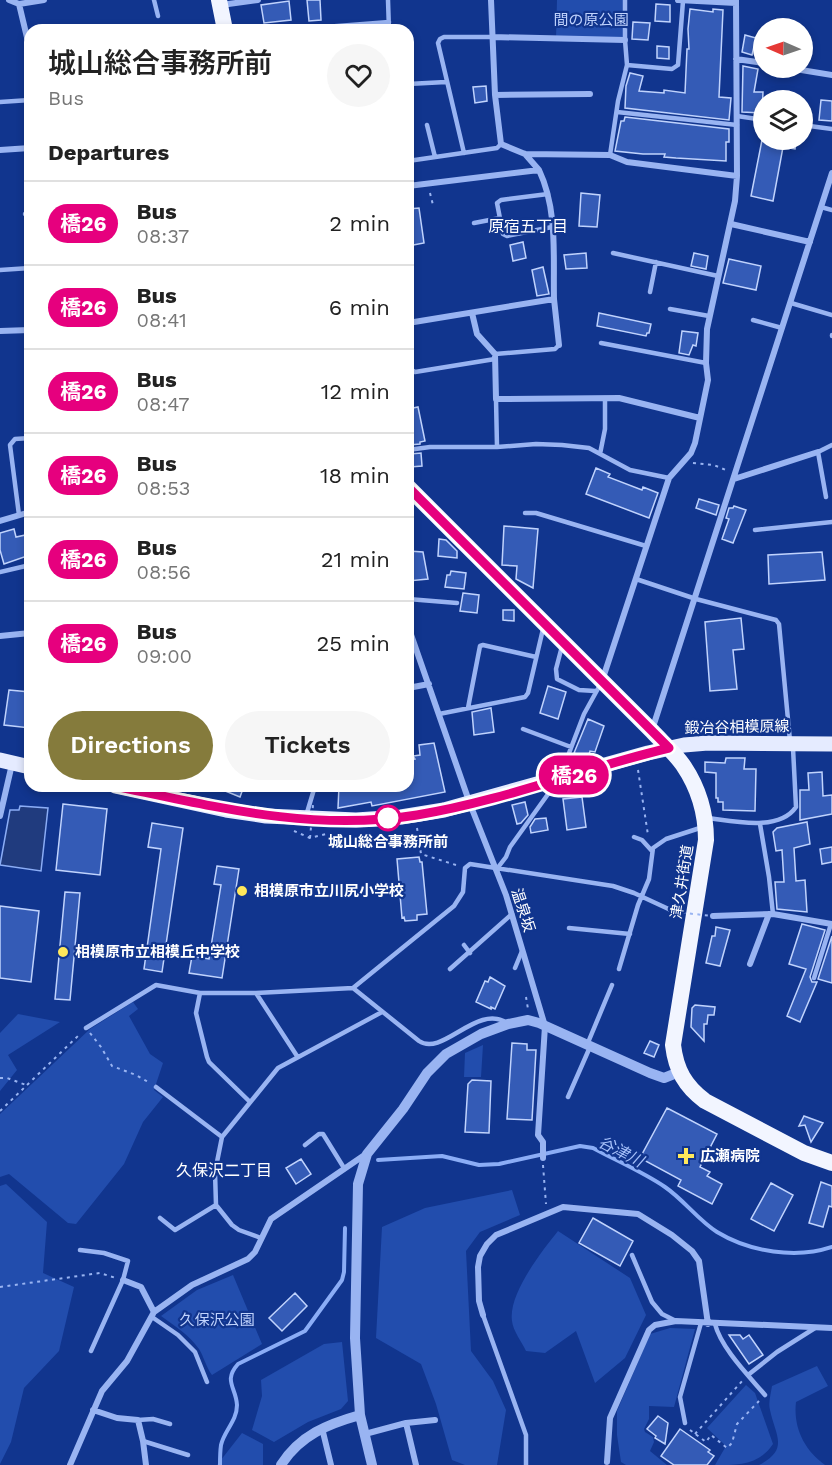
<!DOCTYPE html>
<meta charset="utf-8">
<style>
:root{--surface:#fff;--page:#f6f6f6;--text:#222;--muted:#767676;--line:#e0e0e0;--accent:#857b3c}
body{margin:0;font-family:"Work Sans","Noto Sans JP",sans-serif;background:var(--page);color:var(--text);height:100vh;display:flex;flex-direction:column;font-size:22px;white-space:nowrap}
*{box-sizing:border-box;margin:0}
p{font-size:20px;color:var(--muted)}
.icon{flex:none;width:33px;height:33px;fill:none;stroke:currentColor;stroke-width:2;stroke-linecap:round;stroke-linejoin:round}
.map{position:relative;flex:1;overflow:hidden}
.details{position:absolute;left:24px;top:24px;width:390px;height:768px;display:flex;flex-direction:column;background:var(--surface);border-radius:18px;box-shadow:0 3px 9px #0003}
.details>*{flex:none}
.badge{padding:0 12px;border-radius:20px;font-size:21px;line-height:39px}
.needle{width:39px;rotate:272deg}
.buttons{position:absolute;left:753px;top:18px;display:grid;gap:12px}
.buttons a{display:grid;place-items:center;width:60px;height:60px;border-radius:50%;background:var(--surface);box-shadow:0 3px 9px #0003;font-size:30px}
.map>.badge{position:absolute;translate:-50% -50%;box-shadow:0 0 0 3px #fff}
h2{padding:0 24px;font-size:22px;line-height:54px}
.round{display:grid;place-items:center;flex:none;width:63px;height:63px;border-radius:32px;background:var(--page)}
.summary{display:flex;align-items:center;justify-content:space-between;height:102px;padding:0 24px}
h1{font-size:28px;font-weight:600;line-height:45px}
.cta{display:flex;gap:12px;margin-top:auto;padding:12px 24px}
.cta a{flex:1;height:69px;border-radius:36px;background:var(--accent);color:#fff;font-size:24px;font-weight:600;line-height:69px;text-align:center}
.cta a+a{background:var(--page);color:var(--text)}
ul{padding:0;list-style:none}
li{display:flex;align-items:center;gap:18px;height:84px;padding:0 24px;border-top:2px solid var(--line)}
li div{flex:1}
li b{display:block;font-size:22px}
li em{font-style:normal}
li .badge{min-width:66px;font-weight:700;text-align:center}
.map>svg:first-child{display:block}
.green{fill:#224dad}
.water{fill:#203b7e;stroke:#8badf6;stroke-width:1.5}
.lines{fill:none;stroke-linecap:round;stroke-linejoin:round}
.stream{stroke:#8badf6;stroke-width:4}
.building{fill:#345bb6;stroke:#c0d3fd;stroke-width:1.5}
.path{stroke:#99b4f2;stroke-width:2;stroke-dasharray:3 4.5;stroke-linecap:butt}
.service{stroke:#99b4f2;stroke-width:4.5}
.minor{stroke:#99b4f2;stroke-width:6}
.tertiary{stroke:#99b4f2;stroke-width:10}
.primary{stroke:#e5ebff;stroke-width:15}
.trunk{stroke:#f2f5ff;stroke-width:16}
.path-bridge{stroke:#99b4f2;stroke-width:2;stroke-dasharray:3 4.5;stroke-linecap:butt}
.line-casing{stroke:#fff;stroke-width:14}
.line{stroke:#e6007e;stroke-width:9}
.stop-dot{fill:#fff;stroke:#e6007e;stroke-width:3}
.poi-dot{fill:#ffe85b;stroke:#11358e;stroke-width:2}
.labels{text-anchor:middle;stroke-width:4.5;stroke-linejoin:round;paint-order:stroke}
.park-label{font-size:15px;fill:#c0d3fd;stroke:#11358e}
.street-label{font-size:15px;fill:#fff;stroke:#11358e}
.stop-label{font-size:15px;font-weight:bold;fill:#fff;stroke:#11358e}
.poi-label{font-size:15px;font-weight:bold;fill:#fff;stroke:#11358e;text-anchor:start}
.neighbourhood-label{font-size:16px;fill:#fff;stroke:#11358e}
.water-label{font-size:16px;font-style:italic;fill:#a5bff9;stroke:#11358e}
</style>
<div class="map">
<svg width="832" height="1465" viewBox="0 0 832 1465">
<rect width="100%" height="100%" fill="#11358e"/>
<path class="green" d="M 557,0 L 625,0 L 625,40 L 556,39 Z
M 133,1002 L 138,1009 L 129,1016 L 150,1054 L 163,1063 L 154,1090 L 163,1097 L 143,1122 L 124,1164 L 76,1224 L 68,1223 L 9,1174 L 0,1177 L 0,1114 L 90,1029 Z
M 18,1014 L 60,1022 L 8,1055 L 17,1070 L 0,1091 L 0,1033 Z
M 483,1045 L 481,1077 L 464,1077 L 465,1053 Z
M 6,1184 L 47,1222 L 43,1273 L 74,1287 L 59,1351 L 24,1388 L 11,1442 L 0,1464 L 0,1186 Z
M 512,1190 L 520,1215 L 480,1232 L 466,1251 L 471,1351 L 493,1381 L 506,1410 L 497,1465 L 465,1465 L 452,1460 L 436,1404 L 421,1364 L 376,1338 L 382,1227 L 425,1208 Z
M 558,1231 L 630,1278 L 646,1315 L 625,1358 L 595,1383 L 576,1331 L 545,1353 L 526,1351 C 522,1342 513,1331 512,1321 C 508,1294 542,1251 558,1231 Z
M 233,1275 L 262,1344 L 212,1375 C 206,1367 204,1357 199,1349 C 189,1335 175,1326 161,1316 L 197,1290 Z
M 670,1328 L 695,1329 L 674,1407 L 649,1406 L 649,1419 L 644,1429 L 645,1432 L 653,1437 L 654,1442 L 650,1451 L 667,1465 L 626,1465 L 621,1462 L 617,1435 L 617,1411 L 650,1334 Z
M 342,1342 L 348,1401 L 341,1409 L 308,1422 L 274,1442 L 252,1430 L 262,1396 L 261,1380 L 324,1344 Z
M 817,1366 L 828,1386 L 796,1402 C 793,1427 804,1450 825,1465 L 759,1465 C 790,1449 775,1435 770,1410 C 768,1403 771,1393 772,1386 Z
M 746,1385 L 755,1393 L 773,1444 C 759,1465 739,1465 715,1465 L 726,1446 L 707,1428 Z
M 242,1433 L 263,1444 L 263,1465 L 217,1465 Z"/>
<path class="water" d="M 20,806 L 48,808 L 41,871 L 0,865 L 10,810 L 19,810 Z"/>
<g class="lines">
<path class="stream" d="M 378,1160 L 442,1156 L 479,1165 L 499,1164 L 580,1146 L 593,1148 C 617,1161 643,1172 665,1187 C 684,1200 698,1220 717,1232 C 750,1252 796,1259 832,1247
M 220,1465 C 220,1459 220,1452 221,1445 C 224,1431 237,1421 237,1405 C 236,1387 223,1381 238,1364 L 305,1331 L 342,1280 L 344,1272 L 345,1228"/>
</g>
<path class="building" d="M 307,0 L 320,0 L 321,20 L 309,21 Z
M 289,1 L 291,20 L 264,23 L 261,5 Z
M 656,4 L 670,5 L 670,22 L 655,21 Z
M 690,9 L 713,12 L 713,9 L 723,10 L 719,97 L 731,98 L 729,120 L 625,108 L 626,86 L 630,73 L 643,76 L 639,91 L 664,93 L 664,90 L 685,93 L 687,49 L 689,49 L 688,29 Z
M 633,22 L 650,23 L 648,40 L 632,39 Z
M 745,35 L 756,38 L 752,55 L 742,52 Z
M 657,46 L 669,47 L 669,59 L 657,58 Z
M 743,66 L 758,69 L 754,92 L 763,92 L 762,113 L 742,112 Z
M 486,86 L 487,101 L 475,103 L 473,87 Z
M 821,100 L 832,101 L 832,121 L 819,120 Z
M 625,117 L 729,129 L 729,142 L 726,142 L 726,161 L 676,158 L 664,157 L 665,154 L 643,154 L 615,151 L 621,121 L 624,121 Z
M 762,140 L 796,140 L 795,149 L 783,147 L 773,201 L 751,196 Z
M 581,193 L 600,195 L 597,227 L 579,226 Z
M 419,208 L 424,243 L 408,246 L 408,209 Z
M 523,242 L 526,258 L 513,261 L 510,245 Z
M 586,253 L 587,268 L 566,269 L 564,255 Z
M 694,253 L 708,256 L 706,269 L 691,266 Z
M 729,259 L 761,266 L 756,290 L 723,283 Z
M 543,267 L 549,294 L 537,296 L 532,270 Z
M 599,313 L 651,324 L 649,333 L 647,333 L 646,336 L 597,326 Z
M 682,331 L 698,333 L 696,346 L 693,345 L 689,355 L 679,353 Z
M 418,407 L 425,441 L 420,442 L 420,444 L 409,445 L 408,409 Z
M 421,453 L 422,466 L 410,467 L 410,454 Z
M 596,468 L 610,474 L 608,477 L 642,490 L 643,487 L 658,493 L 649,518 L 586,494 Z
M 699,499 L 719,505 L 716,515 L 696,508 Z
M 734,506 L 746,510 L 733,543 L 722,539 L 729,519 L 726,518 L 729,508 L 733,508 Z
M 504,526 L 538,529 L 533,588 L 516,579 L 517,566 L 502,565 Z
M 14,529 L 16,537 L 30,534 L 30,555 L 4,564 L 0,550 L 0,533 Z
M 439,539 L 446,540 L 457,551 L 457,558 L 438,556 Z
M 408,551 L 423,552 L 428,579 L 408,581 Z
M 822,552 L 825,580 L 769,584 L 768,555 Z
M 451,571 L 466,573 L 464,589 L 445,587 L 447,575 L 450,575 Z
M 463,593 L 479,595 L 477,613 L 460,611 Z
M 503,610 L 514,610 L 514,621 L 503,620 Z
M 741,618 L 744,649 L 733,650 L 737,689 L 710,691 L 705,622 Z
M 548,686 L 566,692 L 558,719 L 540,713 Z
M 9,690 L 30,692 L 30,728 L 4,725 Z
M 491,708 L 494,732 L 474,735 L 472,712 Z
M 588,719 L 604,726 L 595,752 L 590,751 L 588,758 L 574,753 Z
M 434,743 L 445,792 L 372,806 L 371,802 L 338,808 L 339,786 L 408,786 L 408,761 L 415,759 L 413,756 L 420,755 L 419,745 Z
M 726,758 L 745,758 L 744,769 L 756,769 L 755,811 L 723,810 L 723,802 L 718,802 L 718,798 L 716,798 L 716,773 L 705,772 L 705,762 L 725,763 Z
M 822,772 L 823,796 L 832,795 L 832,814 L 800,820 L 800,790 L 809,790 L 808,773 Z
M 213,786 L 244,786 L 240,797 Z
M 582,797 L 586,827 L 567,830 L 563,799 Z
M 525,802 L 528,815 L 521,823 L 517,824 L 512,805 Z
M 63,804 L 107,809 L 100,875 L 56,870 Z
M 546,818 L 548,830 L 531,833 L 530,827 L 535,819 Z
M 807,822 L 810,844 L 794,848 L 796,881 L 805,880 L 807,912 L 777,909 L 775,882 L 784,882 L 782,850 L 776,851 L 773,832 L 777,828 Z
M 152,823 L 183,828 L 162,972 L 144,969 L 161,849 L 148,847 Z
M 832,847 L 832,862 L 822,864 L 820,849 Z
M 419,857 L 420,862 L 422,862 L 427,914 L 417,915 L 417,920 L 405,921 L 404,917 L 402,918 L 397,859 Z
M 217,866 L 239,869 L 222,978 L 189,973 L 192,956 L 209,959 L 221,885 L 214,884 Z
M 65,892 L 80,893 L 70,1000 L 55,999 Z
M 0,906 L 39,911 L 31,982 L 0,978 Z
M 802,924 L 825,930 L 810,977 L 812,982 L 817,982 L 800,1022 L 787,1016 L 806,969 L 789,964 Z
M 716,927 L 730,930 L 720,966 L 706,963 L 712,936 L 715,936 Z
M 832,936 L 832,983 L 818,979 Z
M 490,977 L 505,986 L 495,1009 L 491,1007 L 491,1009 L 476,1002 L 485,981 L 488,982 Z
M 695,1005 L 715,1007 L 714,1015 L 708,1015 L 707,1024 L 704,1024 L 704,1041 L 691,1027 L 692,1008 Z
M 650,1041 L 659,1045 L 654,1057 L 644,1053 Z
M 512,1043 L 527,1044 L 527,1050 L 536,1050 L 532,1120 L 507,1119 Z
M 472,1080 L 491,1081 L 489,1133 L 465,1132 L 468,1084 Z
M 667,1108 L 717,1134 L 700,1167 L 710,1172 L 707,1176 L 722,1184 L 712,1204 L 678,1186 L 681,1180 L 640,1158 Z
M 804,1116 L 823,1123 L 811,1142 L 805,1125 L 799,1126 Z
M 301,1159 L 311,1174 L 296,1184 L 286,1168 Z
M 821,1182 L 832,1186 L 832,1207 L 829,1206 L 823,1227 L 809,1223 Z
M 771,1183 L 793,1195 L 774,1231 L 751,1219 Z
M 593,1218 L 633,1241 L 620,1266 L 579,1243 Z
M 295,1293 L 307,1306 L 282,1331 L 269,1318 Z
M 729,1335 L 740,1335 L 743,1339 L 749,1335 L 763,1355 L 749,1364 Z
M 658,1416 L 668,1423 L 665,1444 L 655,1438 L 656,1436 L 647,1429 Z
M 680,1429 L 710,1450 L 708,1452 L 714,1456 L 707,1465 L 674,1465 L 661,1456 Z"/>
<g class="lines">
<path class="path" d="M 430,193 L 433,205
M 693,463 L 714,465 L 728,471
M 638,770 L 648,835
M 417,828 L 421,854 L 459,866
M 294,831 L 310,838 L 330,833
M 526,997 L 528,1009
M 90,1033 L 101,1047 L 112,1066 L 136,1075 L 150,1083
M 0,1078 L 7,1078 L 26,1085
M 0,1111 L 80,1034
M 543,1165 L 546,1204
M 0,1287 L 100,1273 L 116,1278
M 690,1430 L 706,1442 L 711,1435 L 727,1448 L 732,1443 L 737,1424 L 759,1401
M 695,1434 L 743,1380"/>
<path class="service" d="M 154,0 L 158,16
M 388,0 L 389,30
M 286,30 L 389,22
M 627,65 L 672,69 L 678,65 L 683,1
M 408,84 L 446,82
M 0,102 L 30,100
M 617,112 L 737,125
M 737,116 L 764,120
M 427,125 L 435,157
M 802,125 L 832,129
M 464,153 L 438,43 L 440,39 L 444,37 L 492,37
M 610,155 L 618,101 L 627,65 L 625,40 L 625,0
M 408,161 L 497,148 L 501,144
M 548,194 L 501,200 L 497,203 L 503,234 L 507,236 L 552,227
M 821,207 L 832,210
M 25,214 L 30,214
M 474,223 L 500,218
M 613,253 L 718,276
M 0,270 L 30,268
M 650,292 L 656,262
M 791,303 L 832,315
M 670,309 L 709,316
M 753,320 L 782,328
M 832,336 L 832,335
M 601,343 L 706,363
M 495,354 L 555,349 L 559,345
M 408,368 L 415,372 L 495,359
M 496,399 L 497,447
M 408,450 L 430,447 L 497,447 L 536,444 L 562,445 L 589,448 L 630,470 L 669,478
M 600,454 L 605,429 L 605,398
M 826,497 L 818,452 L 832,445
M 525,513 L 536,513 L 646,546
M 19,515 L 10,445 L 15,439 L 30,438
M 755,530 L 832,522
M 0,572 L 30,565
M 636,579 L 696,599 L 776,620 L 779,624 L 790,741
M 408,599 L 457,603
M 561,650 L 556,669 L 557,679 L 579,690 L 595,691
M 468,708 L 480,646 L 483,645 L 536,657
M 439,714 L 525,697 L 528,693 L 543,629
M 523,729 L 571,747
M 561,774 L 584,714 L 600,685
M 306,816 L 315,786
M 707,818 C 733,821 779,832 796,807 L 793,748
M 760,824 L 769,877 L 773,914
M 634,837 L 642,840 L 652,851
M 496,870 L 506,857 L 510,847 L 556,783
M 569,928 L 630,934
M 464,945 L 470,953
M 515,968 L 522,951
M 450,969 L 512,914
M 619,969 L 638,905 L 649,879 L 653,848 L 666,839 L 703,827
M 814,978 L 831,924
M 353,988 L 419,1041 C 443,1057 477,1003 507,1023
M 200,993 L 196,1013 L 207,1057 L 209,1062 L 249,1101
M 256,993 L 297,1056
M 86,1028 L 156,985 L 200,993 L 256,993 L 353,988 L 454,906 L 463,892 L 465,868 L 470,864 L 613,886 L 634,893 L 675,912
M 587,1045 L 612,985
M 156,1087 L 222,1137
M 568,1097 L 590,1047
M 305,1145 L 319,1134 L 323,1134 L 344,1168
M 160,1218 L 175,1230 L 216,1205
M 261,1238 L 239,1230 L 232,1225 L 216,1205 L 215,1172 L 222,1137 L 278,1068 L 382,1012
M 80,1250 L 104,1253 L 128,1261 L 123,1280 L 91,1351
M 632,1255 L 652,1302 L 662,1314 L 676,1321
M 483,1315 L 526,1435 L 526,1465
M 152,1317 L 178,1335 L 195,1352 L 207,1382
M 715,1324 C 721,1348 749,1376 765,1395
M 748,1375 L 777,1352 L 815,1328
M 138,1420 L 153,1419 L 170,1424
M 685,1423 L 680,1397 L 701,1323
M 143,1441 L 188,1455"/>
<path class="minor" d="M 9,0 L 19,4 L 44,0
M 491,0 L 495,95 L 501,144 L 525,154 L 610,155 L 627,162 L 737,176
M 678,0 L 736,3
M 19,4 L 30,50
M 221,5 L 258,0
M 492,37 L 625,40
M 736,59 L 764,63
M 789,68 L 832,75
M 495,95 L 590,94
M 0,150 L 30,148
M 539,170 C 558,210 553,256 554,299
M 408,186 L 539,170 L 525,154
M 731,224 L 810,242
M 472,313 L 477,334 L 495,354 L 496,399 L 619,398 L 700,418
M 408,323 L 554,299 L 559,345
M 0,331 L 30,330
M 734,479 L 818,452
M 0,521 L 30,512
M 408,626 L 470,804 L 506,895 L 545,1026 L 538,1135 L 543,1142 L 543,1158
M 0,636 L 30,633
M 603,678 L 669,478 L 691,453 L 695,443 L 708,380 L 706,363 L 707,329 L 735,201 L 737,176 L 736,0
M 408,688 L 429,684
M 653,727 L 832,173
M 0,816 L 12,764
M 713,916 L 773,914 L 832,924
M 750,964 L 769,914
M 123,1280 L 141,1287 L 154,1312
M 483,1315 L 479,1301 L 478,1267 L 480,1256 L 487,1244 L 496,1235 L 563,1207 L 638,1214 L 672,1235 L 692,1251 L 699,1261 L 708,1324
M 93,1410 L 117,1418 L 138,1420 L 143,1441 L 146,1465
M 406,1423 L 435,1420
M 322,1428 L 331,1465
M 365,1434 L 406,1423 L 416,1465
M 607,1462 L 610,1418 L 649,1330 L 655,1325 L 676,1321 L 832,1328
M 70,1465 L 102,1391 L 127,1361 L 154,1312 L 192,1285 L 248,1259 L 255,1252 L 271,1219 L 366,1154"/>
<path class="tertiary" d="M 281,1465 C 300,1435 328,1424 360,1415
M 372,1465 L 360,1415 L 355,1338 L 358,1184 L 367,1154 L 403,1109 L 427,1073 L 446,1054 L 481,1034 L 508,1024 L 528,1020 L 539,1023 L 650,1073 L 664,1078 L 679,1072"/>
<path class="primary" d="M 0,760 L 30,767
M 115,786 L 226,810 L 266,816 L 356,820 L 401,817 L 444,810 L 648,753 L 684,745 L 708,743 L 832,744"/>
<path class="trunk" d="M 219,0 L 225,30
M 408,487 L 652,731 C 662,742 674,752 683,765 C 698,787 706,814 706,840 L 673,1045 C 676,1070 685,1086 705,1101 L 804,1153 L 832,1163"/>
<path class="path-bridge" d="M 310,838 L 313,805
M 675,912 L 713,916"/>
</g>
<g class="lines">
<defs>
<path id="line" d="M 115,786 C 216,807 313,832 417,815 C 503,801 585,768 669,748 L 408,487"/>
</defs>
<use href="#line" class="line-casing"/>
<use href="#line" class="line"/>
</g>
<circle class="stop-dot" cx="388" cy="818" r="12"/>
<g class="poi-dot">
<circle cx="242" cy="891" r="6"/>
<circle cx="63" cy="952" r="6"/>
<path d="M683 1147h6v6h6v6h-6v6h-6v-6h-6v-6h6z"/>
</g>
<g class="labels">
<g class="park-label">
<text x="591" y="25">間の原公園</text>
<text x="217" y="1325">久保沢公園</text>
</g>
<g class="street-label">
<text transform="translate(737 727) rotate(-1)" y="5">鍛冶谷相模原線</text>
<text transform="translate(682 882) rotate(-81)" y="5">津久井街道</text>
<text transform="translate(523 910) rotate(72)" y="5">温泉坂</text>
</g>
<g class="stop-label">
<text x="388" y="847">城山総合事務所前</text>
</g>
<g class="poi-label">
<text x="254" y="896">相模原市立川尻小学校</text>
<text x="75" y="957">相模原市立相模丘中学校</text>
<text x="700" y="1161">広瀬病院</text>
</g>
<g class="neighbourhood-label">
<text x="528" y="232">原宿五丁目</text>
<text x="224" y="1176">久保沢二丁目</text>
</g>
<g class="water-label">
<text transform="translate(621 1151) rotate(27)" y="6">谷津川</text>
</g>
</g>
</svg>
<div class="buttons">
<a><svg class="needle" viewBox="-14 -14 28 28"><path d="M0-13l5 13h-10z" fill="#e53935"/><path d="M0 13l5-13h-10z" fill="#767676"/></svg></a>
<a><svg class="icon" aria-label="layers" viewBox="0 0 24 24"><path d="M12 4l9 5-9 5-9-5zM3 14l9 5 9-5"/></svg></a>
</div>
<b class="badge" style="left:574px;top:775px;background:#e6007e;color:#fff">橋26</b>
<section class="details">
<div class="summary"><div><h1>城山総合事務所前</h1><p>Bus</p></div><a class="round"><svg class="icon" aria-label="heart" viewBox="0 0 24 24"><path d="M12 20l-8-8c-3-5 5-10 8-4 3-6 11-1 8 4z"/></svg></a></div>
<h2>Departures</h2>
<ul>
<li><span class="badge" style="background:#e6007e;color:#fff">橋26</span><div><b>Bus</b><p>08:37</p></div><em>2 min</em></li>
<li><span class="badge" style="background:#e6007e;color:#fff">橋26</span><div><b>Bus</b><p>08:41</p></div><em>6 min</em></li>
<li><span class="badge" style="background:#e6007e;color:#fff">橋26</span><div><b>Bus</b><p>08:47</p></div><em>12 min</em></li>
<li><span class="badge" style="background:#e6007e;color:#fff">橋26</span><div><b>Bus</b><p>08:53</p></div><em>18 min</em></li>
<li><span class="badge" style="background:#e6007e;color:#fff">橋26</span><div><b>Bus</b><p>08:56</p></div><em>21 min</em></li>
<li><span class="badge" style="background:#e6007e;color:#fff">橋26</span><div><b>Bus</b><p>09:00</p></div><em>25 min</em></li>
</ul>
<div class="cta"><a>Directions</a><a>Tickets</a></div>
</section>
</div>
